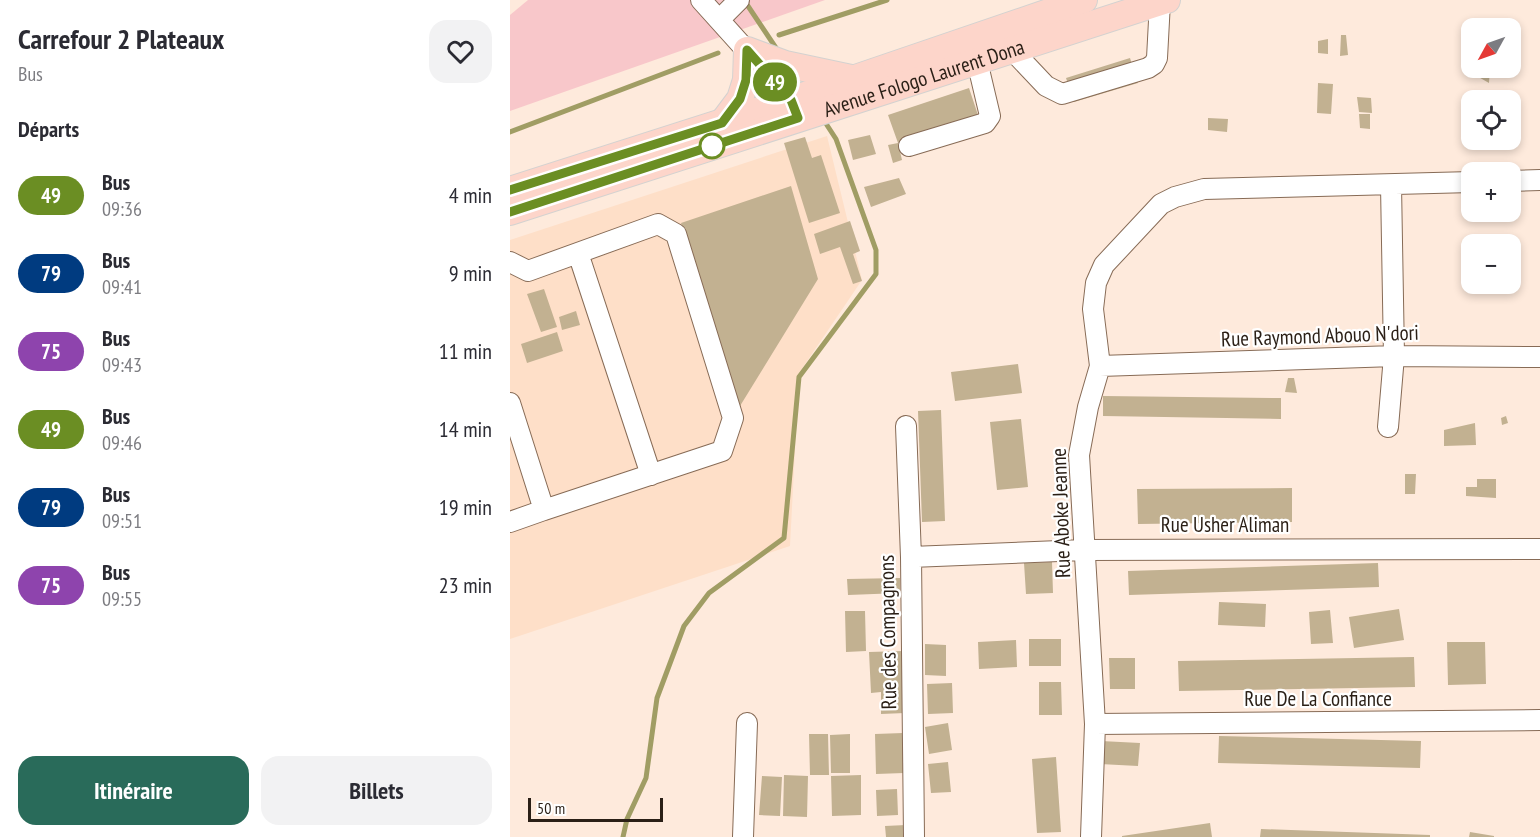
<!DOCTYPE html>
<html lang="fr">
<meta charset="utf-8">
<style>
:root{--surface:#fff;--page:#f2f2f3;--text:#2b2b33;--muted:#7c7c81;--accent:#296b5a}
body{margin:0;font-family:"PT Sans Narrow",sans-serif;background:var(--page);color:var(--text);height:100vh;display:flex;flex-direction:column;font-size:22px;white-space:nowrap}
*{box-sizing:border-box;margin:0}
p{font-size:20px;color:var(--muted)}
.icon{flex:none;width:33px;height:33px;fill:none;stroke:currentColor;stroke-width:2;stroke-linecap:round;stroke-linejoin:round}
.map{position:relative;flex:1;overflow:hidden}
.sheet{display:flex;flex-direction:column;background:var(--surface);width:510px}
.sheet>*{flex:none}
.badge{padding:0 12px;border-radius:20px;font-size:21px;line-height:39px}
.needle{width:39px;rotate:230deg}
.fabs{position:absolute;left:951px;top:18px;display:grid;gap:12px}
.fabs a{display:grid;place-items:center;width:60px;height:60px;border-radius:12px;background:var(--surface);box-shadow:0 3px 9px #0003;font-size:30px}
.scale{position:absolute;left:18px;bottom:15px;width:135px;box-sizing:border-box;padding-left:6px;border:3px solid #2a1f16;border-top:0;font-size:16px;line-height:21px;white-space:nowrap;color:#2a1f16;-webkit-text-stroke:4px #fff;paint-order:stroke}
.map>.badge{position:absolute;translate:-50% -50%;box-shadow:0 0 0 3px #fff}
h2{padding:0 18px;font-size:22px;line-height:54px}
.round{display:grid;place-items:center;flex:none;width:63px;height:63px;border-radius:18px;background:var(--page)}
.overview{display:flex;align-items:center;justify-content:space-between;height:102px;padding:0 18px}
h1{font-size:28px;font-weight:600;line-height:45px}
.button{display:flex;gap:12px;margin-top:auto;padding:12px 18px}
.button a{flex:1;height:69px;border-radius:18px;background:var(--accent);color:#fff;font-size:24px;font-weight:600;line-height:69px;text-align:center}
.button a+a{background:var(--page);color:var(--text)}
ul{padding:0;list-style:none}
li{display:flex;align-items:center;gap:18px;height:78px;padding:0 18px}
li div{flex:1}
li b{display:block;font-size:22px}
li em{font-style:normal}
li .badge{min-width:66px;font-weight:700;text-align:center}
main{display:flex;flex:1;min-height:0}
.map>svg:first-child{display:block}
.built{fill:#fedfc8}
.green{fill:#f8c7ca}
.lines{fill:none;stroke-linecap:round;stroke-linejoin:round}
.stream{stroke:#a09d64;stroke-width:5}
.building{fill:#c2b191}
.minor-casing{stroke:#876b56;stroke-width:22}
.major-casing{stroke:#d4d2d0;stroke-width:28}
.minor{stroke:#fff;stroke-width:20}
.major{stroke:#fdd5ca;stroke-width:26}
.line-casing{stroke:#fff;stroke-width:14}
.line{stroke:#6b8e23;stroke-width:9}
.stop-dot{fill:#fff;stroke:#6b8e23;stroke-width:3}
.labels{text-anchor:middle;stroke-width:4.5;stroke-linejoin:round;paint-order:stroke}
.street-label{font-size:21px;fill:#2a1f16;stroke:#fff}
</style>
<main>
<section class="sheet">
<div class="overview"><div><h1>Carrefour 2 Plateaux</h1><p>Bus</p></div><a class="round"><svg class="icon" aria-label="heart" viewBox="0 0 24 24"><path d="M12 20l-8-8c-3-5 5-10 8-4 3-6 11-1 8 4z"/></svg></a></div>
<h2>Départs</h2>
<ul>
<li><span class="badge" style="background:#6b8e23;color:#fff">49</span><div><b>Bus</b><p>09:36</p></div><em>4 min</em></li>
<li><span class="badge" style="background:#003b80;color:#fff">79</span><div><b>Bus</b><p>09:41</p></div><em>9 min</em></li>
<li><span class="badge" style="background:#8e44ad;color:#fff">75</span><div><b>Bus</b><p>09:43</p></div><em>11 min</em></li>
<li><span class="badge" style="background:#6b8e23;color:#fff">49</span><div><b>Bus</b><p>09:46</p></div><em>14 min</em></li>
<li><span class="badge" style="background:#003b80;color:#fff">79</span><div><b>Bus</b><p>09:51</p></div><em>19 min</em></li>
<li><span class="badge" style="background:#8e44ad;color:#fff">75</span><div><b>Bus</b><p>09:55</p></div><em>23 min</em></li>
</ul>
<div class="button"><a>Itinéraire</a><a>Billets</a></div>
</section>
<div class="map">
<svg width="1030" height="837" viewBox="0 0 1030 837">
<rect width="100%" height="100%" fill="#feeadc"/>
<path class="built" d="M 317,136 L 352,280 L 289,373 L 280,546 L 0,639 L 0,240 Z"/>
<path class="green" d="M 18,0 L 315,0 L 0,111 L 0,15 Z"/>
<g class="lines">
<path class="stream" d="M 234,0 L 268,51
M 269,35 L 377,0
M 0,132 L 208,53
M 113,837 L 117,819 L 136,778 L 147,698 L 174,626 L 199,593 L 274,538 L 289,377 L 366,274 L 366,250 L 326,139 L 313,119"/>
</g>
<path class="building" d="M 831,35 L 836,35 L 838,55 L 830,56 Z
M 818,39 L 818,54 L 808,53 L 808,41 Z
M 620,58 L 628,83 L 564,102 L 556,78 Z
M 962,68 L 980,68 L 979,83 L 965,75 Z
M 808,83 L 823,84 L 821,114 L 807,113 Z
M 459,88 L 470,121 L 388,143 L 392,160 L 383,163 L 378,145 L 388,143 L 378,115 Z
M 847,97 L 861,98 L 862,113 L 849,112 Z
M 849,114 L 860,114 L 860,129 L 850,128 Z
M 698,118 L 718,119 L 717,132 L 698,130 Z
M 360,135 L 366,154 L 343,160 L 338,140 Z
M 295,137 L 302,158 L 311,155 L 330,213 L 299,223 L 274,143 Z
M 389,178 L 396,194 L 361,207 L 354,187 Z
M 281,186 L 308,279 L 230,406 L 171,223 Z
M 340,221 L 350,251 L 343,254 L 352,281 L 343,284 L 330,247 L 310,254 L 304,234 Z
M 34,289 L 47,327 L 31,332 L 17,294 Z
M 66,311 L 70,325 L 52,330 L 49,317 Z
M 47,332 L 53,351 L 17,363 L 11,344 Z
M 508,364 L 512,393 L 445,401 L 441,372 Z
M 778,378 L 784,378 L 787,393 L 775,392 Z
M 593,396 L 771,398 L 771,419 L 593,416 Z
M 431,410 L 435,521 L 412,522 L 408,411 Z
M 996,416 L 998,423 L 992,425 L 991,418 Z
M 511,419 L 518,487 L 487,490 L 480,422 Z
M 965,423 L 966,445 L 934,446 L 934,430 Z
M 895,474 L 906,474 L 905,494 L 895,494 Z
M 967,479 L 986,479 L 986,498 L 956,496 L 956,487 L 967,487 Z
M 782,488 L 782,522 L 628,524 L 627,489 Z
M 542,562 L 543,593 L 516,594 L 514,563 Z
M 868,563 L 869,587 L 619,595 L 618,571 Z
M 390,578 L 390,593 L 338,595 L 337,579 Z
M 709,602 L 756,604 L 755,627 L 708,625 Z
M 889,609 L 894,640 L 844,648 L 839,617 Z
M 820,610 L 823,643 L 801,644 L 799,612 Z
M 335,611 L 355,611 L 356,651 L 336,652 Z
M 519,639 L 551,639 L 551,666 L 519,666 Z
M 506,640 L 507,667 L 469,669 L 468,642 Z
M 937,642 L 975,642 L 976,684 L 938,685 Z
M 415,644 L 436,645 L 436,676 L 415,675 Z
M 393,651 L 395,713 L 371,714 L 371,692 L 361,693 L 359,652 Z
M 904,657 L 905,687 L 669,691 L 668,661 Z
M 599,658 L 625,658 L 625,689 L 600,689 Z
M 529,682 L 551,682 L 552,715 L 529,715 Z
M 442,683 L 443,713 L 418,714 L 417,684 Z
M 438,723 L 442,750 L 419,754 L 415,727 Z
M 393,733 L 394,773 L 366,774 L 365,734 Z
M 299,734 L 318,734 L 319,775 L 300,775 Z
M 340,734 L 340,773 L 321,773 L 320,735 Z
M 709,736 L 911,741 L 910,768 L 708,763 Z
M 591,741 L 630,743 L 628,766 L 590,764 Z
M 546,757 L 551,832 L 527,833 L 522,759 Z
M 438,762 L 441,792 L 421,793 L 418,764 Z
M 274,775 L 298,776 L 297,817 L 273,816 Z
M 351,775 L 351,815 L 322,816 L 321,776 Z
M 252,776 L 272,777 L 270,816 L 249,815 Z
M 387,789 L 388,815 L 367,816 L 366,790 Z
M 700,823 L 702,837 L 612,837 L 612,836 Z
M 396,825 L 397,837 L 376,837 L 375,826 Z
M 751,829 L 920,835 L 920,837 L 750,837 Z
M 960,832 L 984,836 L 984,837 L 959,837 Z"/>
<g class="lines">
<defs>
<path id="minor" d="M 191,0 L 281,100 L 286,112
M 209,20 L 229,0
M 502,50 L 536,86 L 552,94 L 638,68 L 644,64 L 647,58 L 650,2
M 399,146 L 475,123 L 480,116 L 467,61
M 1000,181 L 1030,180
M 68,253 L 141,475
M 0,262 L 18,271 L 148,224 L 166,234 L 223,418 L 212,451 L 34,510 L 0,403
M 590,366 L 884,356 L 1030,357
M 396,426 L 401,557 L 404,837
M 878,427 L 884,356 L 881,185
M 0,522 L 34,510
M 401,557 L 574,550 L 1030,549
M 585,724 L 1030,720
M 233,837 L 237,723
M 581,837 L 585,724 L 569,455 L 578,407 L 590,366 L 583,309 L 586,283 L 594,265 L 651,204 L 665,197 L 694,189 L 962,182"/>
<g id="major">
<path d="M 212,123 L 230,99 L 236,80 L 237,50 L 275,64 L 341,78"/>
<path d="M 0,190 L 281,100 L 574,0"/>
<path id="s1" d="M 0,212 L 657,0"/>
</g>
</defs>
<use href="#minor" class="minor-casing"/>
<use href="#major" class="major-casing"/>
<use href="#minor" class="minor"/>
<use href="#major" class="major"/>
</g>
<g class="lines">
<defs>
<path id="line" d="M 0,190 L 212,123 L 230,99 L 236,80 L 237,50 L 281,100 L 288,118 L 0,212"/>
</defs>
<use href="#line" class="line-casing"/>
<use href="#line" class="line"/>
</g>
<circle class="stop-dot" cx="202" cy="146" r="12"/>
<g class="labels">
<g class="street-label">
<text dy="7" stroke="none"><textPath href="#s1" startOffset="435">Avenue Fologo Laurent Dona</textPath></text>
<text transform="translate(810 336) rotate(-2)" y="7">Rue Raymond Abouo N'dori</text>
<text transform="translate(551 513) rotate(-92)" y="7">Rue Aboke Jeanne</text>
<text x="715" y="532">Rue Usher Aliman</text>
<text transform="translate(378 632) rotate(-91)" y="7">Rue des Compagnons</text>
<text x="808" y="706">Rue De La Confiance</text>
</g>
</g>
</svg>
<div class="fabs">
<a><svg class="needle" viewBox="-14 -14 28 28"><path d="M0-13l5 13h-10z" fill="#e53935"/><path d="M0 13l5-13h-10z" fill="#7c7c81"/></svg></a>
<a><svg class="icon" aria-label="locate" viewBox="0 0 24 24"><circle cx="12" cy="12" r="6"/><path d="M12 2v4M12 18v4M2 12h4M18 12h4"/></svg></a>
<a>+</a>
<a>−</a>
</div>
<div class="scale">50 m</div>
<b class="badge" style="left:265px;top:82px;background:#6b8e23;color:#fff">49</b>
</div>
</main>
